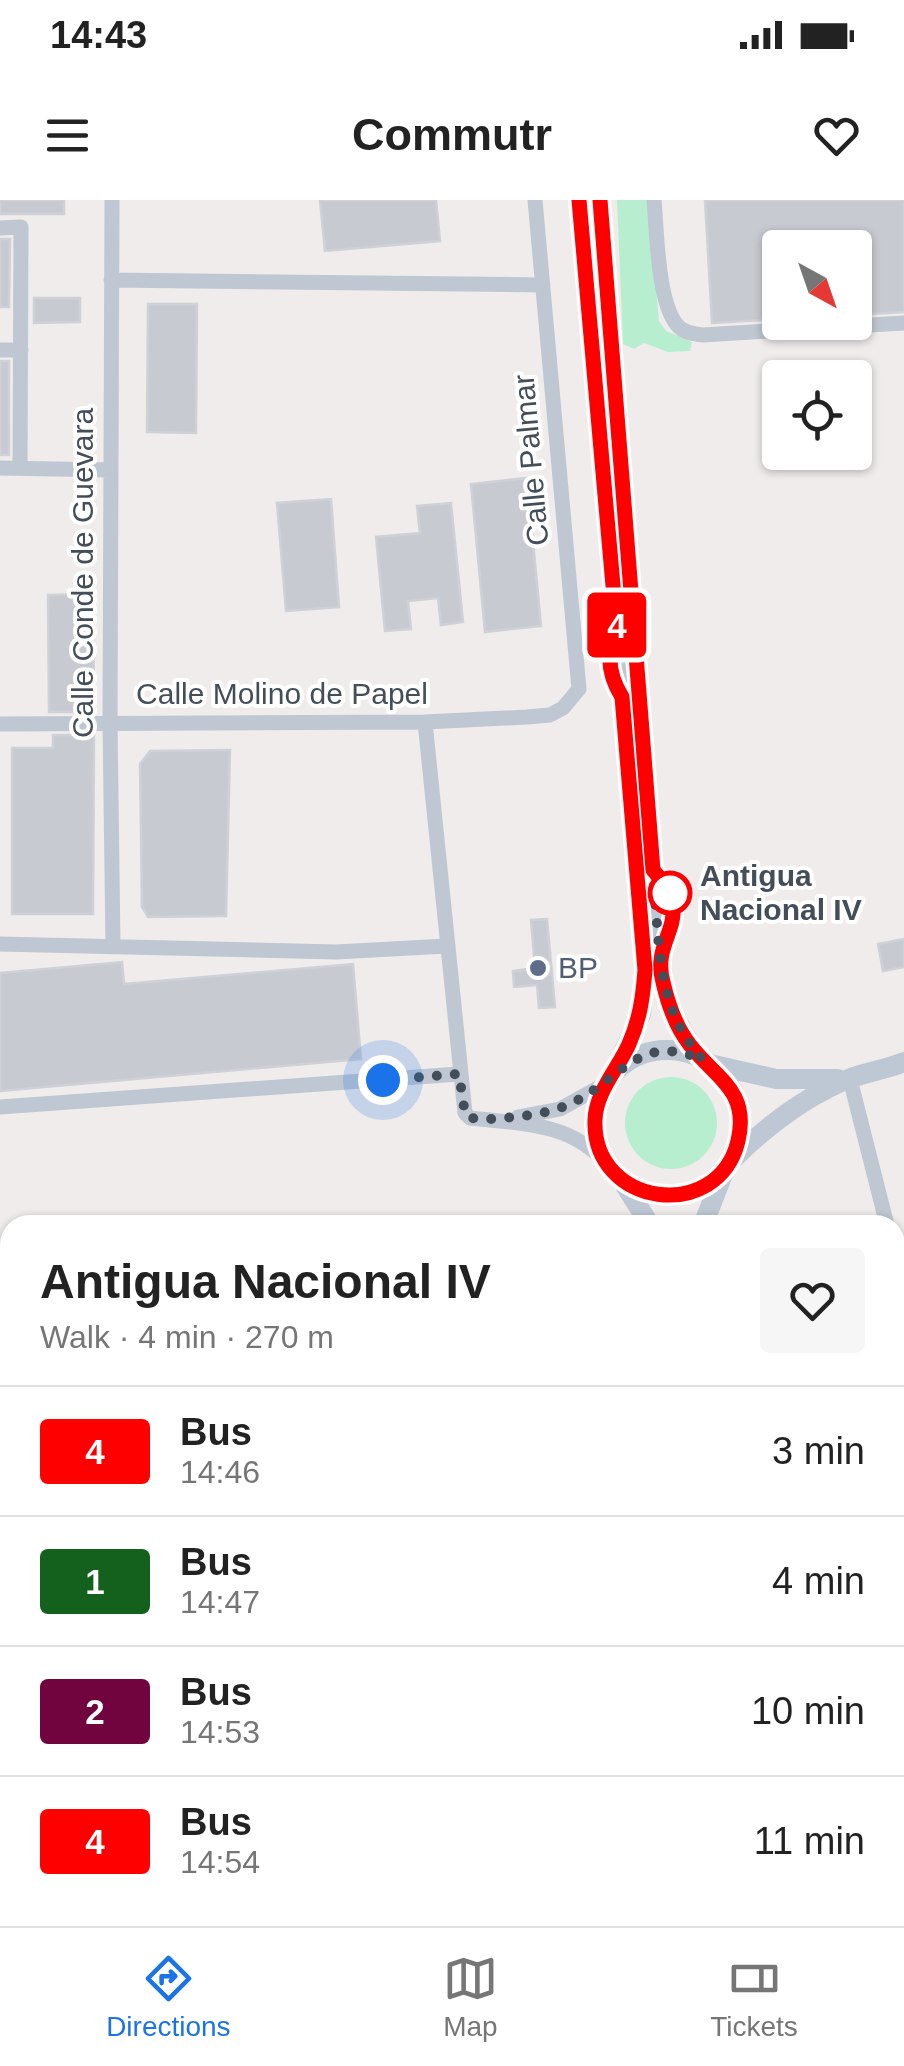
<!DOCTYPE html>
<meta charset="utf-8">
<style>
:root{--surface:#fff;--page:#f6f6f6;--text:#222;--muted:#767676;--line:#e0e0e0;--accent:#1a73e8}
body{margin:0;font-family:Arial,sans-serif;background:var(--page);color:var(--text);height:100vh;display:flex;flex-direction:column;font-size:38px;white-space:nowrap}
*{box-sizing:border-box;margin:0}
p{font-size:32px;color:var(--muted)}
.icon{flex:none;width:55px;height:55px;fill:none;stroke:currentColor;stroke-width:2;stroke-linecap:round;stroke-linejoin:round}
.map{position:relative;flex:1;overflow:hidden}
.side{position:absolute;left:0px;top:1015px;width:905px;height:712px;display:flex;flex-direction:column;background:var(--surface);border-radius:30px 30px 0 0;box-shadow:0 2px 8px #0004}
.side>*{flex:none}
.badge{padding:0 20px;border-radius:8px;font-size:35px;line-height:65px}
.needle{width:65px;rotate:140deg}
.fabs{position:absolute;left:762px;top:30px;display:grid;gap:20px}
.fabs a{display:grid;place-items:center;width:110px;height:110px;border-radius:10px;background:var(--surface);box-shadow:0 2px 8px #0004;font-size:50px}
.you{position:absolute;width:50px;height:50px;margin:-25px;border:8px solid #fff;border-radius:50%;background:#1a73e8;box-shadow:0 0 0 15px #1a73e833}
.map>.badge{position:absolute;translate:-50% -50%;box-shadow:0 0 0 5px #fff}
.round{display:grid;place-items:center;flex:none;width:105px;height:105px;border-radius:10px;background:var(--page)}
.overview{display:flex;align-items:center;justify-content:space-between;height:170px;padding:0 40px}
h1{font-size:48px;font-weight:700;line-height:75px}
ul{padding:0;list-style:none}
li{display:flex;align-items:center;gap:30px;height:130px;padding:0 40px;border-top:2px solid var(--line)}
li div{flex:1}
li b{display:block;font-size:38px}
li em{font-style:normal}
li .badge{min-width:110px;font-weight:700;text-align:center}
.status{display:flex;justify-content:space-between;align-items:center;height:70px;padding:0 50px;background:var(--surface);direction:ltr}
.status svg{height:28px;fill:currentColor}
header{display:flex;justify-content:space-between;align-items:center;height:130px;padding:0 40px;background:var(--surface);font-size:45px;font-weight:700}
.dock{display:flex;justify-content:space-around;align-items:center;height:140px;border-top:2px solid var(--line);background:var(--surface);font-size:28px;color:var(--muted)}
.dock a{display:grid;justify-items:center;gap:5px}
.dock .on{color:var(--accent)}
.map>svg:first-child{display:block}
.green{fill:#b8eed0}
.building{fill:#c8cad2;stroke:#cfd1d8;stroke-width:2.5}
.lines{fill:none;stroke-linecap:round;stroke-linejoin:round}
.street{stroke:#bfc7d2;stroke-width:15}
.secondary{stroke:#bec8d5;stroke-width:20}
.line-casing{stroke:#fff;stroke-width:22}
.line{stroke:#f00;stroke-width:15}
.walk{stroke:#444e59;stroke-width:10;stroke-dasharray:0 18}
.stop-dot{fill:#fff;stroke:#f00;stroke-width:5}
.service-dot{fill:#5c6f8a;stroke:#fff;stroke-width:4}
.labels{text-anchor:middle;stroke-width:8;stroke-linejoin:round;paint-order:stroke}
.street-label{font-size:30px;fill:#444e59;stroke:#fff}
.stop-label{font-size:30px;font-weight:bold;fill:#444e59;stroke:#fff;text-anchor:start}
.service-label{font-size:30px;fill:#4e5e75;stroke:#fff;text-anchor:start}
</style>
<div class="status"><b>14:43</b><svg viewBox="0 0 49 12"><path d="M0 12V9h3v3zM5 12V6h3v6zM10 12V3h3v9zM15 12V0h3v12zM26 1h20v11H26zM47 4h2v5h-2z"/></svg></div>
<header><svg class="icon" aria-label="menu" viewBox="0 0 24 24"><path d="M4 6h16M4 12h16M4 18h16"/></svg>Commutr<svg class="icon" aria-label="heart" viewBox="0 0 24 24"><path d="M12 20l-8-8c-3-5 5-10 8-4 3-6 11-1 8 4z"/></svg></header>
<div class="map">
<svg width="904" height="1726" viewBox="0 0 904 1726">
<rect width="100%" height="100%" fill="#efeceb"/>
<path class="green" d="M 617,0 L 648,0 L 659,121 L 666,131 L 692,142 L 690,151 L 668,152 L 644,143 L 634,149 L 623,144 Z
M625 923a46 46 0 1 1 92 0a46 46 0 1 1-92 0Z"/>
<path class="building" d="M 0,0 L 64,0 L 64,14 L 0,14 Z
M 320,0 L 436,0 L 440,41 L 325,51 Z
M 705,0 L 904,0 L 904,112 L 855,115 L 855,48 L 780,48 L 780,119 L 712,123 Z
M 0,39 L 10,39 L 9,107 L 0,107 Z
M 34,98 L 80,98 L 80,122 L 34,123 Z
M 148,104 L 197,104 L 196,233 L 147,232 Z
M 0,161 L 9,161 L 9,255 L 0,255 Z
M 527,278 L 541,426 L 485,432 L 471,284 Z
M 331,299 L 339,407 L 286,411 L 277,303 Z
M 451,303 L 463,422 L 441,425 L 438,398 L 408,401 L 411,429 L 385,431 L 376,337 L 420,333 L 417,306 Z
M 93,394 L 94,512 L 49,512 L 48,395 Z
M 53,535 L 94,535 L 93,714 L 12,714 L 12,548 L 53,548 Z
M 230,550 L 226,716 L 148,717 L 142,707 L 140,564 L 150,551 Z
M 547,719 L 555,807 L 539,808 L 537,785 L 514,787 L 513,771 L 535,768 L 531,720 Z
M 904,739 L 904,767 L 883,771 L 878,744 Z
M 122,762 L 124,784 L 353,764 L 361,859 L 0,891 L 0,773 Z"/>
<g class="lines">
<path class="street" d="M 112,0 L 110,521 L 113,747
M 654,0 C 657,30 657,108 680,128 C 686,133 695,134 703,135 L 904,123
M 0,28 L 21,27 L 20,268
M 111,80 L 543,85
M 0,150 L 21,150
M 0,268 L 111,270
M 425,522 L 465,913 L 470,918 C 522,924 570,922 607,964
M 0,524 L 425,522 L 527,517 L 550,515 L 563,508 L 579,489 L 535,0
M 0,744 L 336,752 L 447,746
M 850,879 L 887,1025
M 0,907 L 459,874
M 518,917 L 560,909 L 607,883
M 895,1058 L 904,1094
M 0,1525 L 10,1526
M 895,1533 L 904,1532
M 849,1718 L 849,1726
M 219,1726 L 219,1718"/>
<path class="secondary" d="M 579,0 L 645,769 L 641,814 L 613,875
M 600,0 L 661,774 C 669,807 680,834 703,860
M594 923a73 73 0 1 1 146 0a73 73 0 1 1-146 0Z
M 714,865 L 776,879 L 838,879
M 734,958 C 768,925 807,895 851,878 C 868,872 887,869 904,862
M 626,987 L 650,1025
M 703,1025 L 723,974
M 728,1718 L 729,1726
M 747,1718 L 748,1726"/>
</g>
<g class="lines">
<defs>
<path id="line" d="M 579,0 L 617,431 C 605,454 609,476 622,497 L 645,770 C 643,796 640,819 629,844 C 618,869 596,891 595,920 C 592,1007 718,1024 738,941 C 750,890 715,878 690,845 C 675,826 668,804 663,782 C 650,735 699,721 653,670 L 600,0"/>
</defs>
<use href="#line" class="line-casing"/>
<use href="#line" class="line"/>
<path class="walk" d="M 383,880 L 459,874 L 465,914 C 475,922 489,919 502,918 C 529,916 554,913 578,900 C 625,874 642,833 703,860 C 660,813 660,758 655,698 L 670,693"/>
</g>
<circle class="stop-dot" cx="670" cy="693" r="20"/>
<circle class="service-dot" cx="538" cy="768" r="10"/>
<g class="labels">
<g class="street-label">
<text transform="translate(531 260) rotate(-95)" y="10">Calle Palmar</text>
<text transform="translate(83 373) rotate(-90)" y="10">Calle Conde de Guevara</text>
<text x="282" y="504">Calle Molino de Papel</text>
</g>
<g class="stop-label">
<text x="700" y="686">Antigua<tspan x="700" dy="34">Nacional IV</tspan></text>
</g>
<g class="service-label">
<text x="558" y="778">BP</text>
</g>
</g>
</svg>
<div class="fabs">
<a><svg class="needle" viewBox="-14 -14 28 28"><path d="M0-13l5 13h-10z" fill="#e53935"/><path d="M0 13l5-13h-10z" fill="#767676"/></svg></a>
<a><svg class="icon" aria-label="locate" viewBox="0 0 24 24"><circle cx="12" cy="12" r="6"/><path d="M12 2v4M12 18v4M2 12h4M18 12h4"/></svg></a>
</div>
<div class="you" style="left:383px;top:880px"></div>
<b class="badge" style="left:617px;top:425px;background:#f00;color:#fff">4</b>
<section class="side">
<div class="overview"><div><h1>Antigua Nacional IV</h1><p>Walk · 4 min · 270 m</p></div><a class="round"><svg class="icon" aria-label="heart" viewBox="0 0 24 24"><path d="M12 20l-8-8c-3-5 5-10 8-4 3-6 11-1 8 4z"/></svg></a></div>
<ul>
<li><span class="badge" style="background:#f00;color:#fff">4</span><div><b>Bus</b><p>14:46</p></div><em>3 min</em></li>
<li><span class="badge" style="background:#14611d;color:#fff">1</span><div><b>Bus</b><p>14:47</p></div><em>4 min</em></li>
<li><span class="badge" style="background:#71043e;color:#fff">2</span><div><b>Bus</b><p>14:53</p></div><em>10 min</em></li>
<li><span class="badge" style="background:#f00;color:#fff">4</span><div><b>Bus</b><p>14:54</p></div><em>11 min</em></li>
</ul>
</section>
</div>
<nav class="dock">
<a class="on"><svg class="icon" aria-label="directions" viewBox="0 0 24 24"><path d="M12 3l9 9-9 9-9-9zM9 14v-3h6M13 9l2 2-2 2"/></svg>Directions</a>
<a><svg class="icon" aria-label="map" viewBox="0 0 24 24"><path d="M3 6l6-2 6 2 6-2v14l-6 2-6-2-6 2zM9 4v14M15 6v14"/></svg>Map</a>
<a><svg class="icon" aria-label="tickets" viewBox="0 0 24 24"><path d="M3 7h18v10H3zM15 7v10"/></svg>Tickets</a>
</nav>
